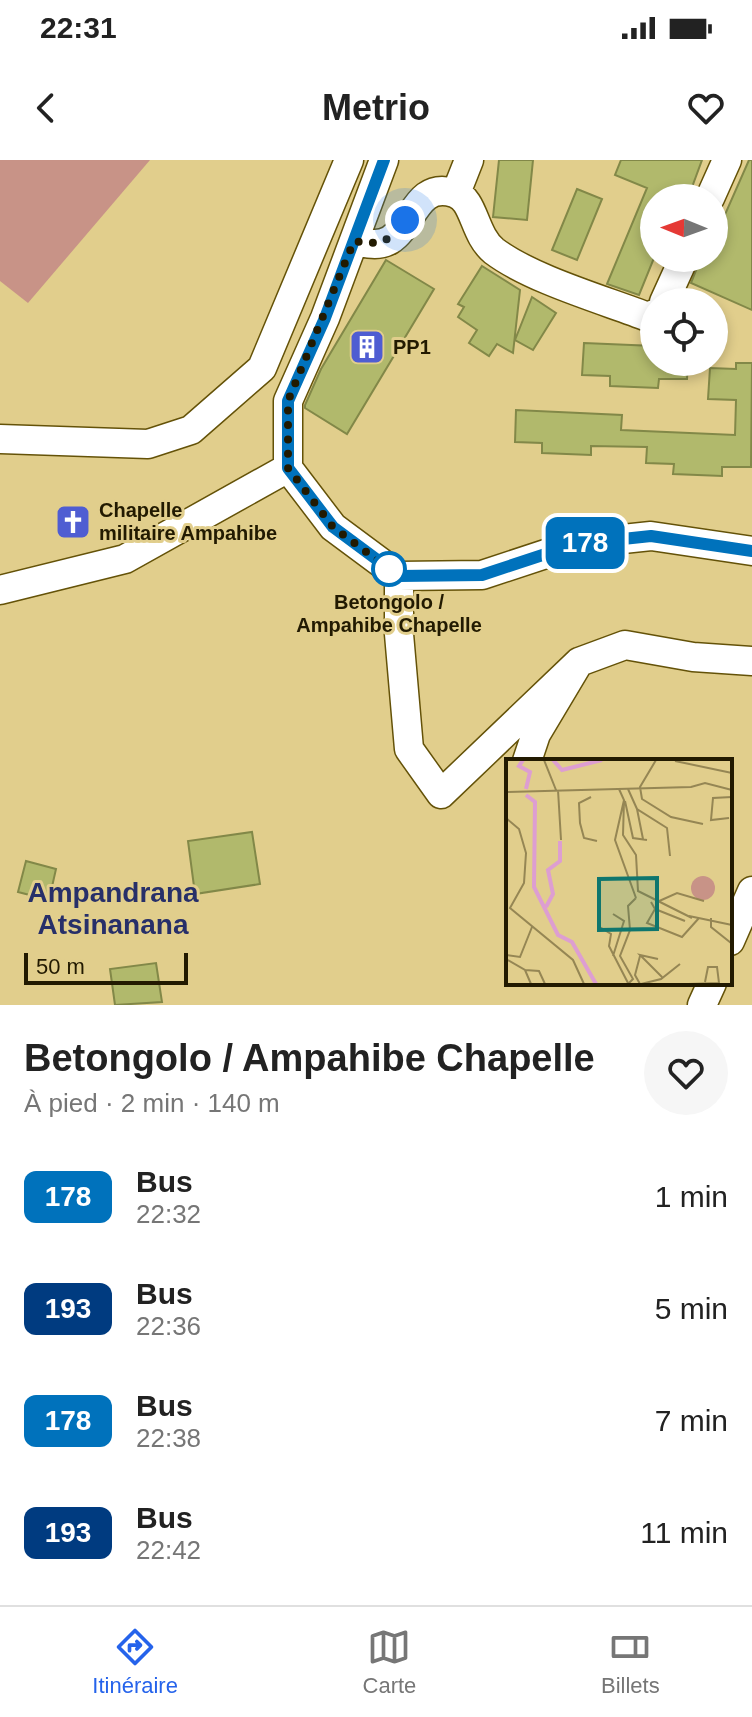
<!DOCTYPE html>
<html lang="fr">
<meta charset="utf-8">
<style>
:root{--surface:#fff;--page:#f6f6f6;--text:#222;--muted:#767676;--line:#e0e0e0;--accent:#2563eb}
body{margin:0;font-family:Arial,sans-serif;background:var(--page);color:var(--text);height:100vh;display:flex;flex-direction:column;font-size:30px;white-space:nowrap}
*{box-sizing:border-box;margin:0}
p{font-size:26px;color:var(--muted)}
.icon{flex:none;width:44px;height:44px;fill:none;stroke:currentColor;stroke-width:2;stroke-linecap:round;stroke-linejoin:round}
.map{position:relative;height:845px;overflow:hidden}
.details{display:flex;flex-direction:column;background:var(--surface);flex:1}
.details>*{flex:none}
.badge{padding:0 16px;border-radius:12px;font-size:28px;line-height:52px}
.needle{width:52px;rotate:271deg}
.controls{position:absolute;left:640px;top:24px;display:grid;gap:16px}
.controls a{display:grid;place-items:center;width:88px;height:88px;border-radius:50%;background:var(--surface);box-shadow:0 4px 12px #0003;font-size:40px}
.scale{position:absolute;left:24px;bottom:20px;width:164px;box-sizing:border-box;padding-left:8px;border:4px solid #221a01;border-top:0;font-size:22px;line-height:28px;white-space:nowrap;color:#221a01;-webkit-text-stroke:6px #e1ce8c;paint-order:stroke}
.you{position:absolute;width:40px;height:40px;margin:-20px;border:6px solid #fff;border-radius:50%;background:#1a73e8;box-shadow:0 0 0 12px #1a73e833}
.map>.badge{position:absolute;translate:-50% -50%;box-shadow:0 0 0 4px #fff}
.round{display:grid;place-items:center;flex:none;width:84px;height:84px;border-radius:42px;background:var(--page)}
.headline{display:flex;align-items:center;justify-content:space-between;height:136px;padding:0 24px}
h1{font-size:38px;font-weight:700;line-height:60px}
ul{padding:0;list-style:none}
li{display:flex;align-items:center;gap:24px;height:112px;padding:0 24px}
li div{flex:1}
li b{display:block;font-size:30px}
li em{font-style:normal}
li .badge{min-width:88px;font-weight:700;text-align:center}
.status{display:flex;justify-content:space-between;align-items:center;height:56px;padding:0 40px;background:var(--surface);direction:ltr}
.status svg{height:22px;fill:currentColor}
header{display:flex;justify-content:space-between;align-items:center;height:104px;padding:0 24px;background:var(--surface);font-size:36px;font-weight:700}
.tab-bar{display:flex;justify-content:space-around;align-items:center;height:112px;border-top:2px solid var(--line);background:var(--surface);font-size:22px;color:var(--muted)}
.tab-bar a{display:grid;justify-items:center;gap:4px}
.tab-bar .current{color:var(--accent)}
.map>svg:first-child{display:block}
.green{fill:#c89387}
.building{fill:#b1b96c;stroke:#828848;stroke-width:2}
.lines{fill:none;stroke-linecap:round;stroke-linejoin:round}
.minor-casing{stroke:#645208;stroke-width:31}
.minor{stroke:#fff;stroke-width:28}
.line-casing{stroke:#fff;stroke-width:18}
.line{stroke:#0072bc;stroke-width:12}
.walk{stroke:#221a01;stroke-width:8;stroke-dasharray:0 14.4}
.stop-dot{fill:#fff;stroke:#0072bc;stroke-width:4}
.labels{text-anchor:middle;stroke-width:6;stroke-linejoin:round;paint-order:stroke}
.poi-label{font-size:20px;font-weight:bold;fill:#221a01;stroke:#e1ce8c;text-anchor:start}
.stop-label{font-size:20px;font-weight:bold;fill:#221a01;stroke:#e1ce8c}
.district-label{font-size:28px;font-weight:bold;fill:#272f69;stroke:#e1ce8c}
.inset-river{fill:none;stroke:#dd9ed1;stroke-width:4}
.inset-road{fill:none;stroke:#958654;stroke-width:2}
.view{fill:#0f766e;fill-opacity:0.15;stroke:#0f766e;stroke-width:4}
.inset-edge{fill:none;stroke:#221a01;stroke-width:4}
</style>
<div class="status"><b>22:31</b><svg viewBox="0 0 49 12"><path d="M0 12V9h3v3zM5 12V6h3v6zM10 12V3h3v9zM15 12V0h3v12zM26 1h20v11H26zM47 4h2v5h-2z"/></svg></div>
<header><svg class="icon" aria-label="back" viewBox="0 0 24 24"><path d="M15 5l-7 7 7 7"/></svg>Metrio<svg class="icon" aria-label="heart" viewBox="0 0 24 24"><path d="M12 20l-8-8c-3-5 5-10 8-4 3-6 11-1 8 4z"/></svg></header>
<div class="map">
<svg width="752" height="845" viewBox="0 0 752 845">
<rect width="100%" height="100%" fill="#e1ce8c"/>
<path class="green" d="M 0,0 L 150,0 L 28,143 L 0,121 Z"/>
<path class="building" d="M 499,0 L 533,0 L 527,60 L 493,57 Z
M 621,0 L 702,0 L 688,38 L 654,38 L 654,98 L 639,135 L 607,124 L 647,28 L 615,15 Z
M 749,0 L 752,0 L 752,150 L 691,123 L 701,98 L 714,98 L 714,63 L 720,66 Z
M 577,29 L 602,39 L 577,100 L 552,90 Z
M 386,100 L 434,129 L 347,274 L 305,248 L 305,245 L 321,209 Z
M 482,106 L 520,130 L 513,193 L 497,184 L 489,196 L 469,183 L 477,170 L 458,157 L 464,147 L 458,144 Z
M 532,137 L 556,153 L 533,190 L 515,180 Z
M 584,183 L 654,186 L 654,202 L 688,202 L 687,219 L 659,219 L 658,228 L 610,226 L 610,216 L 582,215 Z
M 736,203 L 752,203 L 751,307 L 722,307 L 722,316 L 673,314 L 674,304 L 646,303 L 647,287 L 591,286 L 591,295 L 542,293 L 542,283 L 515,282 L 516,250 L 622,255 L 621,270 L 735,275 L 736,240 L 708,239 L 710,208 L 736,209 Z
M 252,672 L 260,724 L 195,734 L 188,681 Z
M 26,701 L 56,709 L 49,740 L 18,732 Z
M 156,803 L 162,842 L 115,845 L 110,809 Z"/>
<g class="lines">
<defs>
<path id="minor" d="M 456,33 L 469,0
M 710,38 L 727,0
M 354,81 C 366,83 378,87 390,80 C 413,66 416,21 454,33 C 475,39 473,74 494,91 C 531,119 604,140 648,157 L 654,154
M 664,142 L 684,98
M 0,279 L 148,284 L 191,270 L 262,208 L 349,0
M 288,308 L 333,367 L 399,416 L 482,415 L 576,384 L 651,376 L 752,391
M 288,308 L 288,241 L 325,158 L 384,0
M 399,416 L 399,474 L 409,589 L 441,634 L 579,502
M 0,430 L 125,399 L 288,308
M 527,601 L 536,574 L 579,502 L 625,485 L 693,497 L 752,501
M 730,781 L 752,731
M 702,845 L 712,823"/>
</defs>
<use href="#minor" class="minor-casing"/>
<use href="#minor" class="minor"/>
</g>
<g class="lines">
<defs>
<path id="line" d="M 384,0 L 325,158 L 288,241 L 288,308 L 333,367 L 399,416 L 482,415 L 576,384 L 651,376 L 752,391"/>
</defs>
<use href="#line" class="line-casing"/>
<use href="#line" class="line"/>
<path class="walk" d="M 389,409 L 333,367 L 288,308 L 288,241 L 354,81 C 380,86 390,82 405,60"/>
</g>
<defs>
<symbol id="building-square" viewBox="-11 -11 22 22"><rect x="-9" y="-9" width="18" height="18" rx="4" fill="#4f5dd2" stroke="#e1ce8c"/><path d="M-4-6H4V6H1V3H-1V6H-4ZM-2.5-4.3h1.7v1.8h-1.7ZM.8-4.3h1.7v1.8H.8ZM-2.5-1h1.7V.8h-1.7ZM.8-1h1.7V.8H.8Z" fill="#fff"/></symbol>
<symbol id="church-square" viewBox="-11 -11 22 22"><rect x="-9" y="-9" width="18" height="18" rx="4" fill="#4f5dd2" stroke="#e1ce8c"/><path d="M-1.2-6h2.4v3.5h3.3v2.4h-3.3V6h-2.4V-.1h-3.3v-2.4h3.3Z" fill="#fff"/></symbol>
</defs>
<g fill-rule="evenodd">
<use href="#building-square" x="347" y="167" width="40" height="40"/>
<use href="#church-square" x="53" y="342" width="40" height="40"/>
</g>
<circle class="stop-dot" cx="389" cy="409" r="16"/>
<g class="labels">
<g class="poi-label">
<text x="393" y="194">PP1</text>
<text x="99" y="357">Chapelle<tspan x="99" dy="23">militaire Ampahibe</tspan></text>
</g>
<g class="stop-label">
<text x="389" y="449">Betongolo /<tspan x="389" dy="23">Ampahibe Chapelle</tspan></text>
</g>
<g class="district-label">
<text x="113" y="742">Ampandrana<tspan x="113" dy="32">Atsinanana</tspan></text>
</g>
</g>
<g transform="translate(506 599)">
<rect width="226" height="226" fill="#e1ce8c"/>
<path d="M185 129a12 12 0 1 1 24 0a12 12 0 1 1-24 0Z" fill="#c89387"/>
<path class="inset-river" d="M 17,1 L 13,7 L 24,13 L 20,30M 47,1 L 56,11 L 96,1M 20,36 L 29,43 L 28,128 L 52,176 L 66,183 L 90,225M 40,148 L 47,135 L 42,111 L 54,102 L 54,82"/>
<path class="inset-road" d="M 38,1 L 50,31M 150,1 L 134,28 L 136,40 L 165,58 L 197,65M 169,2 L 226,14M 113,30 L 118,41 L 109,81 L 130,139M 122,30 L 131,50 L 161,69 L 164,97M 52,31 L 55,81M 0,33 L 185,28 L 199,24 L 226,31M 85,38 L 73,44 L 74,64 L 78,79 L 91,82M 118,41 L 117,76 L 130,96 L 132,132 L 186,159M 119,42 L 127,79 L 141,81M 131,50 L 137,80M 0,59 L 13,70 L 20,94 L 18,124 L 4,149 L 67,201 L 78,225M 223,59 L 205,61 L 207,39 L 226,38M 145,143 L 149,150 L 141,164 L 176,178 L 193,159M 151,143 L 171,134 L 198,142M 149,150 L 179,162M 107,155 L 118,162 L 107,197M 183,157 L 226,166M 205,159 L 205,168 L 225,184 L 226,199M 92,167 L 105,175 L 103,187 L 122,224M 0,196 L 14,198 L 26,168M 0,200 L 19,211 L 25,225M 152,200 L 134,196 L 156,218M 19,211 L 33,212 L 39,225M 122,225 L 127,220 L 114,197 L 124,171 L 122,147 L 130,139M 134,225 L 129,216 L 134,197M 135,225 L 155,220 L 174,205M 182,225 L 213,224 L 211,208 L 202,208 L 199,223"/>
<path class="view" d="M 151,119 L 151,170 L 93,171 L 93,120 Z"/>
<rect width="226" height="226" class="inset-edge"/>
</g>
</svg>
<div class="controls">
<a><svg class="needle" viewBox="-14 -14 28 28"><path d="M0-13l5 13h-10z" fill="#e53935"/><path d="M0 13l5-13h-10z" fill="#767676"/></svg></a>
<a><svg class="icon" aria-label="locate" viewBox="0 0 24 24"><circle cx="12" cy="12" r="6"/><path d="M12 2v4M12 18v4M2 12h4M18 12h4"/></svg></a>
</div>
<div class="scale">50 m</div>
<div class="you" style="left:405px;top:60px"></div>
<b class="badge" style="left:585px;top:383px;background:#0072bc;color:#fff">178</b>
</div>
<section class="details">
<div class="headline"><div><h1>Betongolo / Ampahibe Chapelle</h1><p>À pied · 2 min · 140 m</p></div><a class="round"><svg class="icon" aria-label="heart" viewBox="0 0 24 24"><path d="M12 20l-8-8c-3-5 5-10 8-4 3-6 11-1 8 4z"/></svg></a></div>
<ul>
<li><span class="badge" style="background:#0072bc;color:#fff">178</span><div><b>Bus</b><p>22:32</p></div><em>1 min</em></li>
<li><span class="badge" style="background:#003b80;color:#fff">193</span><div><b>Bus</b><p>22:36</p></div><em>5 min</em></li>
<li><span class="badge" style="background:#0072bc;color:#fff">178</span><div><b>Bus</b><p>22:38</p></div><em>7 min</em></li>
<li><span class="badge" style="background:#003b80;color:#fff">193</span><div><b>Bus</b><p>22:42</p></div><em>11 min</em></li>
</ul>
</section>
<nav class="tab-bar">
<a class="current"><svg class="icon" aria-label="directions" viewBox="0 0 24 24"><path d="M12 3l9 9-9 9-9-9zM9 14v-3h6M13 9l2 2-2 2"/></svg>Itinéraire</a>
<a><svg class="icon" aria-label="map" viewBox="0 0 24 24"><path d="M3 6l6-2 6 2 6-2v14l-6 2-6-2-6 2zM9 4v14M15 6v14"/></svg>Carte</a>
<a><svg class="icon" aria-label="tickets" viewBox="0 0 24 24"><path d="M3 7h18v10H3zM15 7v10"/></svg>Billets</a>
</nav>
